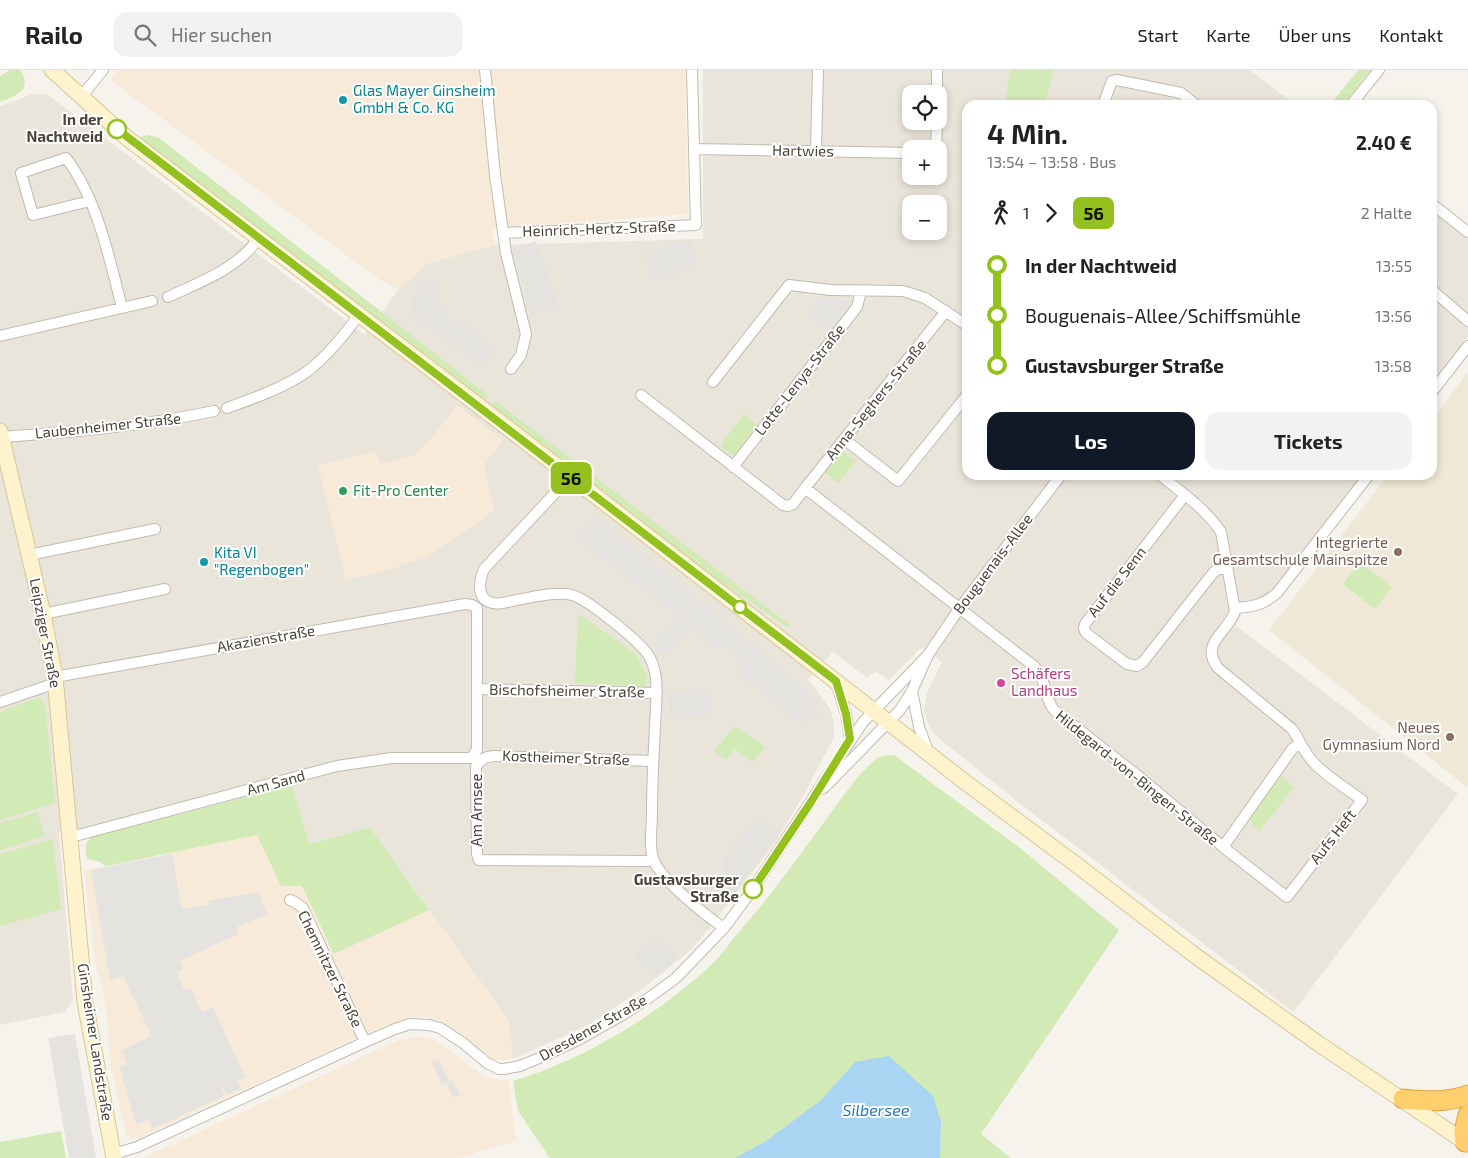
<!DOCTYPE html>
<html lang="de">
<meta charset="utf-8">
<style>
:root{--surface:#fff;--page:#f2f2f2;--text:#222;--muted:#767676;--line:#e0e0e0;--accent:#111827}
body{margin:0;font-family:"Exo 2",sans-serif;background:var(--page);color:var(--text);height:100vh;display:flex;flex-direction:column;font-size:19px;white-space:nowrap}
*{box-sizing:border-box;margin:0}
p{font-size:16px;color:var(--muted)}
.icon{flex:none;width:28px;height:28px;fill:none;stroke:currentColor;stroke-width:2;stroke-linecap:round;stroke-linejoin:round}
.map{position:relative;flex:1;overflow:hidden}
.drawer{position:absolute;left:962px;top:30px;width:475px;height:380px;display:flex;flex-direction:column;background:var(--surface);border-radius:15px;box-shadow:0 2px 8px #0003}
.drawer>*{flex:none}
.badge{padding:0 10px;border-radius:8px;font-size:18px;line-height:32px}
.buttons{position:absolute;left:902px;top:15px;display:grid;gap:10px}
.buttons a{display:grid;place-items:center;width:45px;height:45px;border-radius:10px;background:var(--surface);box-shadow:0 2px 8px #0003;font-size:25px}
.map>.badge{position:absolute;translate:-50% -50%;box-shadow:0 0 0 2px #fff}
.legs{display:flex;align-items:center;gap:8px;height:55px;padding:0 25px;font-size:16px}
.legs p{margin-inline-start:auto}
.overview{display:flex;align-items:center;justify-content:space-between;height:85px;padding:0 25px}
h1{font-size:28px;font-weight:700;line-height:38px}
.primary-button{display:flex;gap:10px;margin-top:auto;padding:10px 25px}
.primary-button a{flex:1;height:58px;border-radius:15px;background:var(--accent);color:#fff;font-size:20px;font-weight:700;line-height:58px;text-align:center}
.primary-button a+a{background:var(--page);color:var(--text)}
ul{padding:0 25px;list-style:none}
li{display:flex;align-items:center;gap:18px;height:50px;font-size:19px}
li i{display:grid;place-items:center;width:8px;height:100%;margin:0 6px;background:currentColor}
li i::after{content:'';width:12px;height:12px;margin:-6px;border:4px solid;border-radius:50%;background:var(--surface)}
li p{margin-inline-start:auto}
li:first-child i{background:linear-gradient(#0000 50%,currentColor 0)}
li:last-child i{background:linear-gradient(currentColor 50%,#0000 0)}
header{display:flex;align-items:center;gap:30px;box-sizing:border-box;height:70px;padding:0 25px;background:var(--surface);border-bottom:1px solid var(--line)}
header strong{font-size:24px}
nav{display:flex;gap:28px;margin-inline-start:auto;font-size:18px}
.search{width:350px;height:45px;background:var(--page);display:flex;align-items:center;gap:12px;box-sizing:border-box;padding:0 18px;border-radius:15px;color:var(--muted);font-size:19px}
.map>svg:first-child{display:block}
.residential{fill:#eae5da;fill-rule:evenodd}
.commercial{fill:#f7ead8}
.education{fill:#efe8d6}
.green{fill:#d2eab5}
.parking{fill:#e5e3e0}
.water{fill:#a9d4f2}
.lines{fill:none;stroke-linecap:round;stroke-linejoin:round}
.minor-casing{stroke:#c2bbae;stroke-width:12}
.secondary-casing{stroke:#d6c79b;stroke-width:17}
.motorway-casing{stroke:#e0a43c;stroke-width:21}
.minor{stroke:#fff;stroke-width:10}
.secondary{stroke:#fff3cd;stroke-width:15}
.motorway{stroke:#ffcf6e;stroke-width:19}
.line-1-casing{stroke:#fff;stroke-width:11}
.line-1{stroke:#94c11e;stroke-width:8}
.culture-dot{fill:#0f9aa8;stroke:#fff;stroke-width:2}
.stop-1-dot{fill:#fff;stroke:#94c11e;stroke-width:2.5}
.leisure-dot{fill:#2e9e5b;stroke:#fff;stroke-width:2}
.education-dot{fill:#8d6e63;stroke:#fff;stroke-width:2}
.hotel-dot{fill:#d1479c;stroke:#fff;stroke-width:2}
.labels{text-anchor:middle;stroke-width:4;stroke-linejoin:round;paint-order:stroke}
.culture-label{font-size:15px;fill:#0d838f;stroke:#fff;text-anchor:start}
.stop-label{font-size:15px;font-weight:bold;fill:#4b4439;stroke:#fff;text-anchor:end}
.street-label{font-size:15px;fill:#4b4439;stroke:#fff}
.leisure-label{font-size:15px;fill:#27864d;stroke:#fff;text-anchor:start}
.education-label{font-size:15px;fill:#785e54;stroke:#fff;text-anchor:end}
.hotel-label{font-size:15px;fill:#b23c85;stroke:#fff;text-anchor:start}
.water-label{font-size:16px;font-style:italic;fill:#2e7ab2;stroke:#fff}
</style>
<header>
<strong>Railo</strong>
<div class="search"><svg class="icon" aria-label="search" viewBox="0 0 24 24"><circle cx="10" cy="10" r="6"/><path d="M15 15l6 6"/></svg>Hier suchen</div>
<nav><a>Start</a><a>Karte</a><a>Über uns</a><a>Kontakt</a></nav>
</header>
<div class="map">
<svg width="1468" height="1088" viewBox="0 0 1468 1088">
<rect width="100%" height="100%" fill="#f6f3ec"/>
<path class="residential" d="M 703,0 L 1250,0 L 1296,35 L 968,35 L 968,405 L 1363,405 L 1274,521 L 1258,531 L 1246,534 L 1236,556 L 1458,724 L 1293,942 L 1018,732 L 935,665 L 929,656 L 924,641 L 927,623 L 942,592 L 921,578 L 889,610 L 875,601 L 867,608 L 833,582 L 808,609 L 831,640 L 834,656 L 834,667 L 806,721 L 775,773 L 724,839 L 692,879 L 645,917 L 590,954 L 518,987 L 513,989 L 508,950 L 370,757 L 308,774 L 289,704 L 96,755 L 59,762 L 73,931 L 65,942 L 0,955 L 0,36 L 33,24 L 48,25 L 365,265 L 399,219 L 428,193 L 495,175 L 703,169 ZM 911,24 L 939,24 L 939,51 L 911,51 ZM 911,79 L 939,79 L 939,106 L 911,106 ZM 911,134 L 939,134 L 939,161 L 911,161 Z
M 1432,142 L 1468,169 L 1468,266 L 1433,313 Z"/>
<path class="commercial" d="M 119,0 L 685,0 L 688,144 L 492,159 L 495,175 L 428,193 L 399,219 L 383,212 L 110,10 Z
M 457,335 L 503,370 L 484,395 L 494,440 L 458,467 L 423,488 L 389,500 L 346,510 L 318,395 L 376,381 L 380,394 L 415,385 L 431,369 Z
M 257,765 L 281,816 L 302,815 L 334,884 L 429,840 L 508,951 L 513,989 L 498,990 L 491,988 L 457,961 L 441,951 L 422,946 L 410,947 L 369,962 L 139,1068 L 131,1068 L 126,1064 L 109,989 L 107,941 L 101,911 L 96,899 L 84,801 Z
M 412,967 L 427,967 L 436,971 L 484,1006 L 499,1010 L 509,1010 L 516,1071 L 458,1088 L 143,1088 L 399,970 Z"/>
<path class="education" d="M 1468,302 L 1468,718 L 1269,560 L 1388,405 L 1432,405 L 1433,348 Z"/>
<path class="green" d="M 10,0 L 20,0 C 34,20 15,26 0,32 L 0,6 Z
M 1012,0 L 1052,0 L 1052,6 L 1045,35 L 1005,35 L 1009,5 Z
M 1358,0 L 1371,0 L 1343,35 L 1330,35 Z
M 149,65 L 159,68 L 489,326 L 485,333 L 149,75 L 140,67 Z
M 495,331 L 790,555 L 788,558 L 713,506 L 490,337 Z
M 744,344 L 759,356 L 735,387 L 720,376 Z
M 843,381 L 856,391 L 838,413 L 825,403 Z
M 1360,492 L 1392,517 L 1375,539 L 1343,514 Z
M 578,544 L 635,583 L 647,605 L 646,617 L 575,613 Z
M 40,627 L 45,635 L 55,733 L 0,750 L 0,642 Z
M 735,656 L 765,677 L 752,692 L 735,679 L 726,690 L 714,681 Z
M 888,685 L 894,685 L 1020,778 L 1119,860 L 981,1064 L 1011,1088 L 940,1088 L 941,1052 L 855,992 L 821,1030 L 766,1071 L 735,1088 L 550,1088 L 518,1041 L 513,1011 C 583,990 654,947 708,898 C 719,888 728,875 738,863 C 782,813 819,757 860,704 L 878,687 Z
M 1281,706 L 1294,717 L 1259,762 L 1249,749 Z
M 292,715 L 309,774 L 370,757 L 429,840 L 334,884 L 302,816 L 281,816 L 257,765 L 106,796 L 98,791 L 87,789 C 85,779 84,774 92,767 Z
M 37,742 L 45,766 L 0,780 L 0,753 Z
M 53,769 L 61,839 L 0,856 L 0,784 Z
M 61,1061 L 66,1088 L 0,1088 L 0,1072 Z"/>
<path class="parking" d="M 690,169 L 698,196 L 652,211 L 644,182 Z
M 536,171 L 558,236 L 531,246 L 512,178 Z
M 439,210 L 439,235 L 445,239 L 448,248 L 458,255 L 462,252 L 495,279 L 481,297 L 413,245 L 411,225 L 416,225 L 416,220 L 420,220 L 419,212 Z
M 821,228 L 844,229 L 851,235 L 831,263 L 807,244 Z
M 594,446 L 717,544 L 819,632 L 813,641 L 820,647 L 814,652 L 808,648 L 803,655 L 739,603 L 745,595 L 723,575 L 718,579 L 690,557 L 667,585 L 650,575 L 678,545 L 576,469 Z
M 710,617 L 713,645 L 670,650 L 667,623 Z
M 756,746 L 779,765 L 727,833 L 722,828 L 717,834 L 707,826 L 712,819 L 703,822 L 700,809 L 725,803 L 722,792 Z
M 172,784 L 182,839 L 209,835 L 209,831 L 259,822 L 267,844 L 237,857 L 238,864 L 180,891 L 184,899 L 177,903 L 184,920 L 191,918 L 202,942 L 213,937 L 245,1007 L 237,1011 L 241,1019 L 227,1025 L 223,1017 L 221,1018 L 224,1026 L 152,1059 L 149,1050 L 136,1054 L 119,996 L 127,994 L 122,981 L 151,965 L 123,906 L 110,910 L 91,800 Z
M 647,872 L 663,872 L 676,889 L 654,907 L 633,885 Z
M 75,964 L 96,1088 L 69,1088 L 48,968 Z
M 439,989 L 449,1012 L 453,1010 L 460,1025 L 453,1028 L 446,1013 L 442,1015 L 431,992 Z"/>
<path class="water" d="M 889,986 L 933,1026 L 941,1052 L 940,1088 L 735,1088 L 766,1071 L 821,1030 L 855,992 Z"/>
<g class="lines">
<defs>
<path id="minor" d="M 485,0 L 495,105 L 506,183 L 526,264 L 521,285 L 511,299
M 937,24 L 937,0
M 81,27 L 103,0
M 1103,35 L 1112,11 L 1117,10 L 1181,23 L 1196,35
M 1351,35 L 1379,0
M 694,79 L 911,83
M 936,79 L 937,51
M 816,81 L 818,0
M 90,131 L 33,145 L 21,103 L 66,88 C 97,128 110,190 122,238
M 1432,134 L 1468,162
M 503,163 L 696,155 L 692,0
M 1432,220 L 1468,251
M 168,227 C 200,212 237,199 258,169
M 0,266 L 152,231
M 713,312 L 789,215 L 831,220 L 903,221 L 925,228 L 968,256
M 1432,322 L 1468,276
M 641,325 L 783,435 L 788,436 L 793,434 L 805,418 L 1035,597 C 1047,610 1043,626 1054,640 L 1142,709 L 1223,777 L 1287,827 L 1362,730 C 1346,718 1327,707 1314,693 C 1304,683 1300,670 1292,659 L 1218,598 C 1199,573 1228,563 1235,541 L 1221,462 C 1206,439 1181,422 1160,405
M 227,338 C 252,329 283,318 305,303 C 325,289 345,264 359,245
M 1,367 C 73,362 144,356 214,341
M 844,369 L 898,411 L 968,324
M 733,397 L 857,237 L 861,221
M 570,407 L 484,499 C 479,511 476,530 493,533 C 499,535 506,532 512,531 C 529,528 555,521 572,525 C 589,530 636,569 647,583 C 658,598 657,619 656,638 C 654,673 652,709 652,744 C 652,760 648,778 655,793 C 665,813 705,845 724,858
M 805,418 L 946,241
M 1185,425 L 1085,554 L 1084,559 L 1086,563 L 1127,594 L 1137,596 L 1143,592 L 1213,503 L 1218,499 L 1228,497
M 29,485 L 155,459
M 1235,538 C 1253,537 1263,535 1277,523 L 1369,405
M 43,544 L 165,519
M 55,607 L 465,534 L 472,535 L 477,538 L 477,680 L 471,688 L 392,688 L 337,696 L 71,767
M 836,612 L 846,644 L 850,669
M 478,619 L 657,623
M 912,621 L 919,657 L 928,681
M 0,632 L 56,613
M 653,691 L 494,686 C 485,687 480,689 476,697 L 477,784 L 479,790 L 654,791
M 824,718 L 900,640 L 912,621 L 928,585 L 959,539 L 1061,405
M 1223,777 L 1293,678 L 1301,674
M 290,830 L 295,832 L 303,838 L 365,972
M 114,1084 L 137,1077 L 365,972 L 395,959 L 410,954 L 429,955 L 440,958 L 463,973 L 487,993 L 499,999 L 504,999 L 520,996 L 544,986 L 578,970 L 624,944 L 650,927 L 676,908 L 724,858 L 753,819 L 863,652 L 928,585"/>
<path id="secondary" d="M 52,0 L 127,68 L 483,339 L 825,603 L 965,712 L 1078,796 L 1193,884 L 1319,974 L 1468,1074
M 0,361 L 43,544 L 55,607 L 85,932 L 114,1088"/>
<path id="motorway" d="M 1403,1029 C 1426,1031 1446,1033 1468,1025
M 1468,1045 L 1464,1062 L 1465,1072 L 1468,1070"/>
</defs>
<use href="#minor" class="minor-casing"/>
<use href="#secondary" class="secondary-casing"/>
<use href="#motorway" class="motorway-casing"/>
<use href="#minor" class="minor"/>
<use href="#secondary" class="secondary"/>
<use href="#motorway" class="motorway"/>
</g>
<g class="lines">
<defs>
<path id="line-1" d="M 117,59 L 836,611 L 846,644 L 850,669 L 811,732 L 753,819"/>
</defs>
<use href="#line-1" class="line-1-casing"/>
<use href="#line-1" class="line-1"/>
</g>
<g class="culture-dot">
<circle cx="343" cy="30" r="5"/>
<circle cx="204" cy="492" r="5"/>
</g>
<g class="stop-1-dot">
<circle cx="117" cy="59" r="9"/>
<circle cx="740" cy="537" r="6"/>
<circle cx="753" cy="819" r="9"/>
</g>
<circle class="leisure-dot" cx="343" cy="421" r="5"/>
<g class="education-dot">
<circle cx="1398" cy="482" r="5"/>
<circle cx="1450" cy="667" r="5"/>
</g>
<circle class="hotel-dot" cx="1001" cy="613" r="5"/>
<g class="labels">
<g class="culture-label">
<text x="353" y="26">Glas Mayer Ginsheim<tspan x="353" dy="17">GmbH &amp; Co. KG</tspan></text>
<text x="214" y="488">Kita VI<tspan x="214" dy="17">"Regenbogen"</tspan></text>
</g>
<g class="stop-label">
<text x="103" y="55">In der<tspan x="103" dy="17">Nachtweid</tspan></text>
<text x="739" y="815">Gustavsburger<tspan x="739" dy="17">Straße</tspan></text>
</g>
<g class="street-label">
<text transform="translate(803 81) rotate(1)" y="5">Hartwies</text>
<text transform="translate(599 159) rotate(-2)" y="5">Heinrich-Hertz-Straße</text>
<text transform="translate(800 310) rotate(-52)" y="5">Lotte-Lenya-Straße</text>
<text transform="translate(876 330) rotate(-51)" y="5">Anna-Seghers-Straße</text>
<text transform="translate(108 356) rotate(-6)" y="5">Laubenheimer Straße</text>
<text transform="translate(993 494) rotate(-53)" y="5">Bouguenais-Allee</text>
<text transform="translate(1117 512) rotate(-52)" y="5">Auf die Senn</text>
<text transform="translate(45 563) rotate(79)" y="5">Leipziger Straße</text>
<text transform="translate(266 569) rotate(-10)" y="5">Akazienstraße</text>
<text transform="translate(567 621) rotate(1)" y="5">Bischofsheimer Straße</text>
<text transform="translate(566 688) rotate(2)" y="5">Kostheimer Straße</text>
<text transform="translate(1137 708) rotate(39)" y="5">Hildegard-von-Bingen-Straße</text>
<text transform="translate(276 713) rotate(-15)" y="5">Am Sand</text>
<text transform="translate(477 740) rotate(-90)" y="5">Am Arnsee</text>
<text transform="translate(1333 767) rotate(-52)" y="5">Aufs Heft</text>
<text transform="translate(330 899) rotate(64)" y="5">Chemnitzer Straße</text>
<text transform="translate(593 958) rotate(-29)" y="5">Dresdener Straße</text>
<text transform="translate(95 972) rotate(81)" y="5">Ginsheimer Landstraße</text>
</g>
<g class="leisure-label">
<text x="353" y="426">Fit-Pro Center</text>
</g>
<g class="education-label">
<text x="1388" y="478">Integrierte<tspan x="1388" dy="17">Gesamtschule Mainspitze</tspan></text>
<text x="1440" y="663">Neues<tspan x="1440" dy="17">Gymnasium Nord</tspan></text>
</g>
<g class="hotel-label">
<text x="1011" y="609">Schäfers<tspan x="1011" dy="17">Landhaus</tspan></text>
</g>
<g class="water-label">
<text x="876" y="1046">Silbersee</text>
</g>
</g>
</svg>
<div class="buttons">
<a><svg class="icon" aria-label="locate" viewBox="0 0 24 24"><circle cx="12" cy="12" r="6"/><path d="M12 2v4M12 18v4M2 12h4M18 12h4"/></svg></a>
<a>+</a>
<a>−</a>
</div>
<b class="badge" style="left:571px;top:408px;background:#94c11e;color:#111">56</b>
<section class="drawer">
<div class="overview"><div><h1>4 Min.</h1><p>13:54 – 13:58 · Bus</p></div><b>2.40 €</b></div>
<div class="legs"><svg class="icon" aria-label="walk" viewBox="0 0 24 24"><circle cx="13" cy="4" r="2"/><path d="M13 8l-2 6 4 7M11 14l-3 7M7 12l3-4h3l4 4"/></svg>1<svg class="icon" aria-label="forward" viewBox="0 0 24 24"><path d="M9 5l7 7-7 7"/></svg><b class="badge" style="background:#94c11e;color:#111">56</b><p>2 Halte</p></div>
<ul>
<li><i style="color:#94c11e"></i><b>In der Nachtweid</b><p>13:55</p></li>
<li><i style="color:#94c11e"></i><span>Bouguenais-Allee/Schiffsmühle</span><p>13:56</p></li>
<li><i style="color:#94c11e"></i><b>Gustavsburger Straße</b><p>13:58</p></li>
</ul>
<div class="primary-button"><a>Los</a><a>Tickets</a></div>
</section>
</div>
